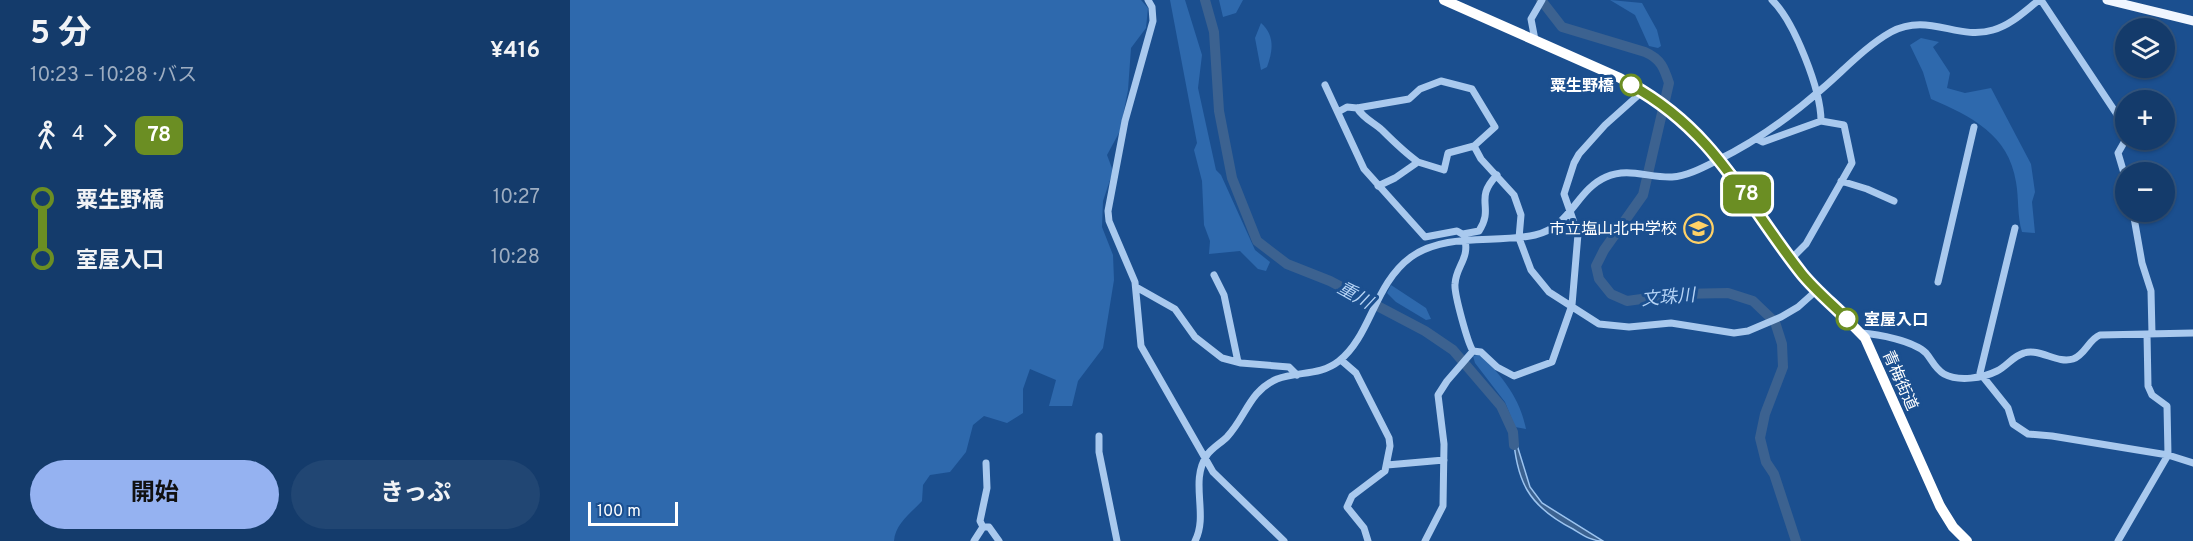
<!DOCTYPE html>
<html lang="ja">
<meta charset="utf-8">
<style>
:root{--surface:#143b6b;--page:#214673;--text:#f1f3f6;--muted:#9dadc1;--line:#33557e;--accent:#95b2f1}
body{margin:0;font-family:Overpass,"Noto Sans JP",sans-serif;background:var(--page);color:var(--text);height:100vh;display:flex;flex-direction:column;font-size:22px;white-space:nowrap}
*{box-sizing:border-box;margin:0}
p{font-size:20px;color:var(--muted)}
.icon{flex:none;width:33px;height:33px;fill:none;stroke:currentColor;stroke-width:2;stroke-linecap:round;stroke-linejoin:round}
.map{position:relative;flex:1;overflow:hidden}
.panel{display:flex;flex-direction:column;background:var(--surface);width:570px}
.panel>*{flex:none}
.badge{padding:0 12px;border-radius:9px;font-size:21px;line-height:39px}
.fabs{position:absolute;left:1545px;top:18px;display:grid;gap:12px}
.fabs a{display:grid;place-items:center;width:60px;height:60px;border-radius:50%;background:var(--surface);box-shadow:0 2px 4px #0004,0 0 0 2px var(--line);font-size:30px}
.scale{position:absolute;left:18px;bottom:15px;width:90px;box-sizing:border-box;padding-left:6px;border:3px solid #fff;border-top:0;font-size:16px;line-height:21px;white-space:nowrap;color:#fff;-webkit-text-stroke:4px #1b4f8f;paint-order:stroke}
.map>.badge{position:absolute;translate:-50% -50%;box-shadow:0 0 0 3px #fff}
.legs{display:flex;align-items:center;gap:9px;height:66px;padding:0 30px;font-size:20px}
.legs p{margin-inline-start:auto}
.summary{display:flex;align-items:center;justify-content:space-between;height:102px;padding:0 30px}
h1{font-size:33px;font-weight:700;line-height:45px}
.button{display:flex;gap:12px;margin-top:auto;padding:12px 30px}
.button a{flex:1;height:69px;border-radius:36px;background:var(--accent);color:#111;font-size:24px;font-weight:700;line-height:69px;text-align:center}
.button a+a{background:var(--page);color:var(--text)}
ul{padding:0 30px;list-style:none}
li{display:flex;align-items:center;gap:21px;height:60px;font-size:22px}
li i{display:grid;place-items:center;width:9px;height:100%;margin:0 8px;background:currentColor}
li i::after{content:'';width:15px;height:15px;margin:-8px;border:4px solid;border-radius:50%;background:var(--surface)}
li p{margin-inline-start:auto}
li:first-child i{background:linear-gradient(#0000 50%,currentColor 0)}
li:last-child i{background:linear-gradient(currentColor 50%,#0000 0)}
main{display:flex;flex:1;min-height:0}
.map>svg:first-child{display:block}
.green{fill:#2e69ad}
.water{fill:#3c6290;stroke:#9cc4f0;stroke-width:1.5}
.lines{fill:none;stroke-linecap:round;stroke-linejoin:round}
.river{stroke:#3c6290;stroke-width:10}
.minor{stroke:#a9c9ee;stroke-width:7}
.major{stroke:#f0f6ff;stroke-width:9}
.highway{stroke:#fff;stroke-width:10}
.line-1-casing{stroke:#fff;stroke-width:14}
.line-1{stroke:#6b8e23;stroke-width:9}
.stop-1-dot{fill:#fff;stroke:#6b8e23;stroke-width:3}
.labels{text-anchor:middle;stroke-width:6;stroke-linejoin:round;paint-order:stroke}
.stop-label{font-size:16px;font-weight:bold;fill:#fff;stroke:#1b4f8f;text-anchor:end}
.poi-label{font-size:16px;fill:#fff;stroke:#1b4f8f;text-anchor:end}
.street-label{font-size:16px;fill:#fff;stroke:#1b4f8f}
.water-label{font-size:18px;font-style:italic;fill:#b5d3f5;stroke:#1b4f8f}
</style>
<main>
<section class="panel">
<div class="summary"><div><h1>5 分</h1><p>10:23 – 10:28 · バス</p></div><b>¥416</b></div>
<div class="legs"><svg class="icon" aria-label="walk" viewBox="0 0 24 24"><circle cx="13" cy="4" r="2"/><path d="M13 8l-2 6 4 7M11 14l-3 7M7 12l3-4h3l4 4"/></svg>4<svg class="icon" aria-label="forward" viewBox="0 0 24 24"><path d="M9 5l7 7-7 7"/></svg><b class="badge" style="background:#6b8e23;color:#fff">78</b></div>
<ul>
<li><i style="color:#6b8e23"></i><b>粟生野橋</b><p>10:27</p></li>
<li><i style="color:#6b8e23"></i><b>室屋入口</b><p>10:28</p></li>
</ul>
<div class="button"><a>開始</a><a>きっぷ</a></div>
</section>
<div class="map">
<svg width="1623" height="541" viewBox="0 0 1623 541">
<rect width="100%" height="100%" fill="#1b4f8f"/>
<path class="green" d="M 0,0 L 571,0 L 578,8 L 576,28 L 561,48 L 558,90 L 550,131 L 537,155 L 543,171 L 533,201 L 532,227 L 543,255 L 544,280 L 533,348 L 508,381 L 502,406 L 479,406 L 486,380 L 460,369 L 453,389 L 453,413 L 437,423 L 414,416 L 403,425 L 396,452 L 380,472 L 360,475 L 353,485 L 352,501 C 341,513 325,524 324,541 L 0,541 Z
M 600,0 L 615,0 L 632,55 L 628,88 L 646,170 L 651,175 L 685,250 L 700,262 L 696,271 L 688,269 L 670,251 L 639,254 L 640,241 L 634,225 L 632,181 L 624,150 L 627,143 Z
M 649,0 L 673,0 L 666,13 L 653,17 Z
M 1040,0 L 1072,3 L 1087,30 L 1091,46 L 1088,48 L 1079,46 L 1065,15 Z
M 691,23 C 705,35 703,51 697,67 L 691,70 L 685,38 Z
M 1351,38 L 1369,42 L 1363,47 L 1380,73 L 1377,88 L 1395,93 L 1421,88 L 1461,164 L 1465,192 L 1462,202 L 1465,233 L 1452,232 C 1447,215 1449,199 1446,182 C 1439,135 1401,116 1361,99 L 1353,72 L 1340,45 Z
M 821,285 L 856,308 L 861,319 L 856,320 L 826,302 L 817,293 Z
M 910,354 C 932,376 950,398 956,429 L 945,427 L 935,402 L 905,363 L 903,356 Z"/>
<path class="water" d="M 943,432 L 960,487 L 972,503 L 1033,541 C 1021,541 1013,535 1003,529 C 958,506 946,481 943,432 Z"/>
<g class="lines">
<path class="river" d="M 635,0 L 644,32 L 649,111 L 662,178 L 687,241 L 717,264 L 760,281 L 855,331 L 883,350 L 931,406 L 943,432 L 944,445
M 971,0 L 992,27 L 1075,52 C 1091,59 1094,68 1099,83 L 1073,195 L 1034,250 L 1026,266 L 1029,279 L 1041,294 L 1057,301 L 1108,294 L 1158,293 L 1183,301 L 1205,322 L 1212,344 L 1213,367 L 1195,414 L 1190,438 L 1196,462 L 1204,474 L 1226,541"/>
<path class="minor" d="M 578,0 L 582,7 L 583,21 L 555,121 L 538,211 L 539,221 L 565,282 L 571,346 L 643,472 L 714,541
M 1202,0 C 1224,21 1251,90 1251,121
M 1471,0 L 1556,128
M 965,40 L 961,19 L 972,0
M 755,85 L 794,169 L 855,237 L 887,231 L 894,235 C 901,259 886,265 885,284 C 884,294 898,344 903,351
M 787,108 C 794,119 803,122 812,130 C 824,142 834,152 848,162
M 768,112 L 777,107 L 787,108 L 839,99 L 850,89 L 871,81 L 902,89 L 925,127 L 904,146 L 878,153 L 874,170 L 848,162 L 825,178 L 808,186
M 1187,139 L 1193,142 L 1251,121 L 1274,125 L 1282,163 L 1236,244 L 1221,259
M 1556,139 L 1548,153 L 1556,180
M 904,146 L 911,159 L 944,195 L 951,215 L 949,238 L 961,270 L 979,292 L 1029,324 L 1059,327 L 1101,323 L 1164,333 L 1178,331 L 1211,317 L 1228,307 L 1247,290
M 1271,181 L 1297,189 L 1324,201
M 1563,212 L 1572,263 L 1581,291 L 1582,334
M 1445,228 L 1410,373 L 1438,408 L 1443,424 L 1458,434 L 1482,436 L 1598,455 L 1623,463
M 893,234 L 909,231 C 925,206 903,200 927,175
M 644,275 L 654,295 L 668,362
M 1368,282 L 1404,127
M 566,287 L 605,309 L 625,337 L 652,358 L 671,363 L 719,367 L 727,375
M 1291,333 C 1308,334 1344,341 1356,353 C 1362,360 1365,369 1374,374 C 1389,382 1413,378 1427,371 C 1437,366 1443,356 1454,353 C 1470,348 1487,364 1503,359 C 1515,355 1519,339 1530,335 L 1623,333
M 771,360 L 786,373 L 819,438 L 820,446 L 815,471 L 782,496 L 777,507 L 794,528 L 798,541
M 529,436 L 529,452 L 547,541
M 817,465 L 874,460
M 413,527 L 410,521 L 417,488 L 416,463
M 404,541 L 413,527 L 419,527 L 429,541
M 625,541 C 639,514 619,482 637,455 C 642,448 651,443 657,437 C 676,417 679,391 707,379 C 728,371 750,376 769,361 C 801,336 804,284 841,257 C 876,232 925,244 965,235 C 1001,227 1006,190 1036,177 C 1058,167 1079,178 1102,177 C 1118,176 1134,167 1148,160 C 1187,141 1220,117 1253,88 C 1274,70 1296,46 1321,32 C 1358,12 1388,41 1423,30 C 1441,25 1455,11 1469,0
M 855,541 L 873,506 L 874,444 L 868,395 L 877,381 L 903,351 L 911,352 L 927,367 L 944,376 L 982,362 L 1002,305 L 1008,234 L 994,194 L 1004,163 L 1009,154 L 1035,125 L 1073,91
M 1548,541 L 1598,455 L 1597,406 L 1582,395 L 1578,386 L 1577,334"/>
<path class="major" d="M 1537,0 L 1623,21"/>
<path class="highway" d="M 874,0 L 1050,78 L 1082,97 L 1126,133 L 1162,174 L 1230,272 L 1295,338 L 1370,506 L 1383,527 L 1397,541"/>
</g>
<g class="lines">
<defs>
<path id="line-1" d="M 1061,85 C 1146,132 1175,202 1232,274 C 1245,290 1262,304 1277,319"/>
</defs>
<use href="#line-1" class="line-1-casing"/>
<use href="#line-1" class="line-1"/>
</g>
<defs>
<symbol id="school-ring" viewBox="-11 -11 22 22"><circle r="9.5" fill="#1b4f8f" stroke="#ffd166" stroke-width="1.5"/><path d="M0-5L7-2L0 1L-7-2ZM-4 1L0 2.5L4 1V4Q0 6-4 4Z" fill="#ffd166"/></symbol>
</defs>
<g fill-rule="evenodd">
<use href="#school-ring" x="1112" y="212" width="33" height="33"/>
</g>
<g class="stop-1-dot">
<circle cx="1061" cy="85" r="10"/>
<circle cx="1277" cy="319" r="10"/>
</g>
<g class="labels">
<g class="stop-label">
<text x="1044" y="91">粟生野橋</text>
<text x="1294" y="325" text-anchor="start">室屋入口</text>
</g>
<g class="poi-label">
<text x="1107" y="234">市立塩山北中学校</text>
</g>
<g class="street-label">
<text transform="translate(1331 380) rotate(66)" y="6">青梅街道</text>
</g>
<g class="water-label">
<text transform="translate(785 295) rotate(29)" y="6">重川</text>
<text transform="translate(1098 297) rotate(-5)" y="6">文珠川</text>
</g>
</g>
</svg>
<div class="fabs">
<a><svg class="icon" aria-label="layers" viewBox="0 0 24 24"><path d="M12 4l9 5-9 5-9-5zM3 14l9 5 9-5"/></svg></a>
<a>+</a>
<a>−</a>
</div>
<div class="scale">100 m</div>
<b class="badge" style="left:1177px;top:194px;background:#6b8e23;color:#fff">78</b>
</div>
</main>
